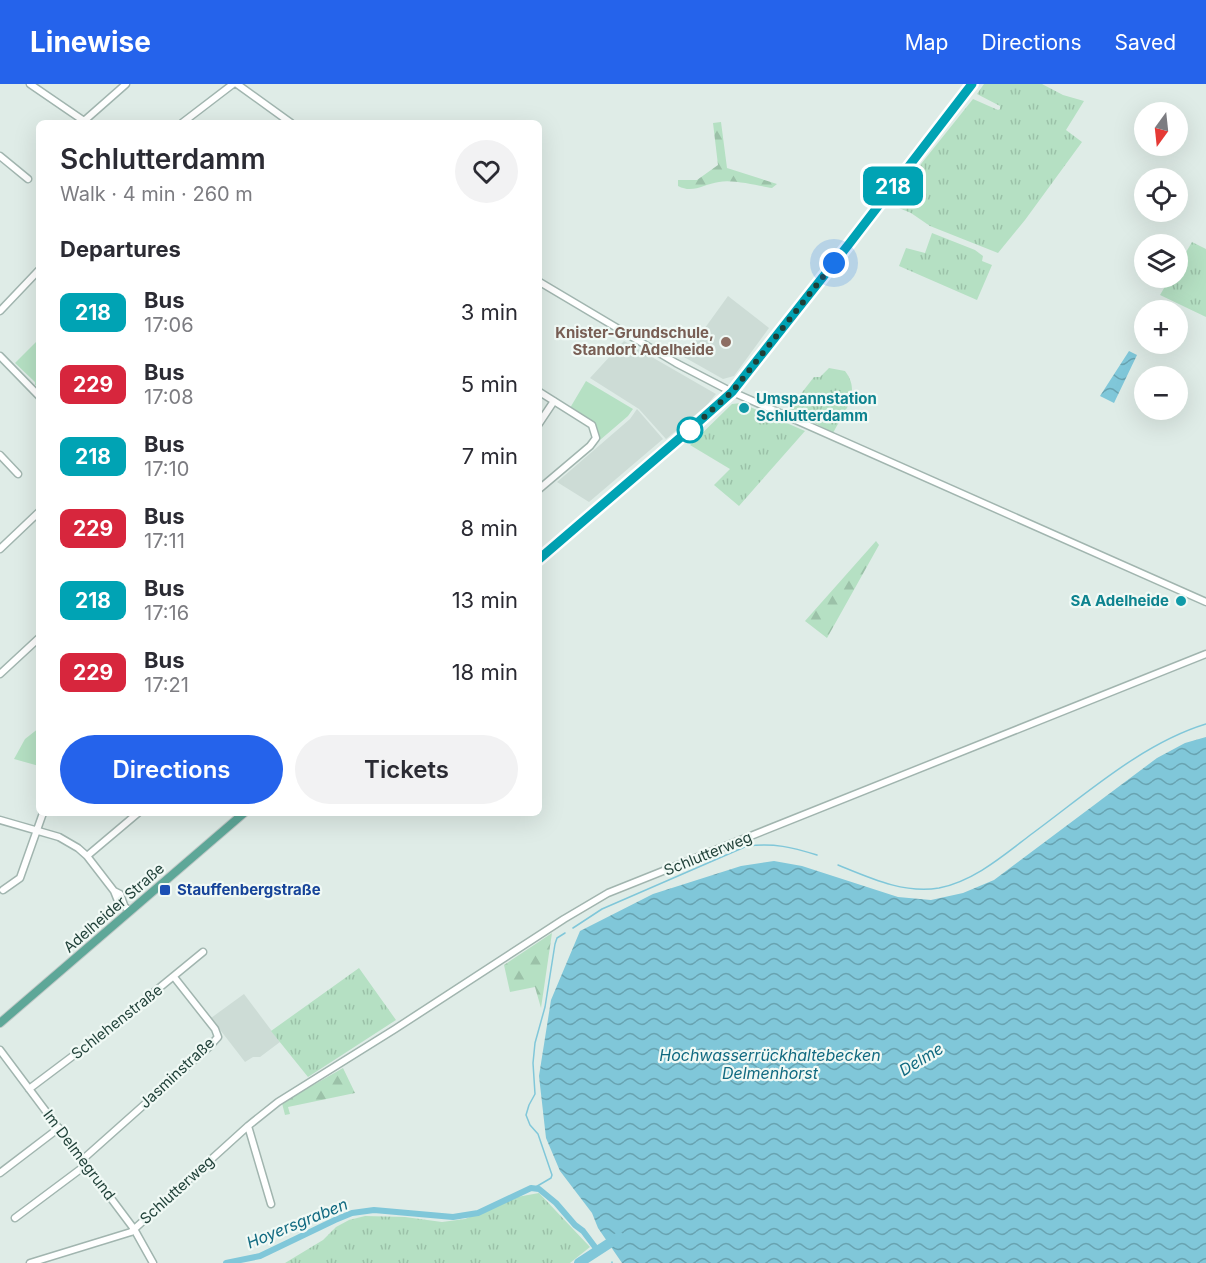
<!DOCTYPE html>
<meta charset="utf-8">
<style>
:root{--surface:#fff;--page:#f2f2f3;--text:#2b2b33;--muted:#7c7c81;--accent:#2563eb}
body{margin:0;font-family:Inter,sans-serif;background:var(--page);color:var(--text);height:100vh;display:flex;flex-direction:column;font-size:22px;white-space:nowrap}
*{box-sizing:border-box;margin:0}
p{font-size:20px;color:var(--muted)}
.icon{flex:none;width:33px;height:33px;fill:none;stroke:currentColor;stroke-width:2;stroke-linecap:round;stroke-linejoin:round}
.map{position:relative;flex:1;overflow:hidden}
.side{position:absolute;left:36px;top:36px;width:506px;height:696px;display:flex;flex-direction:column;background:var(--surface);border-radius:9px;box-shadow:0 6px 24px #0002}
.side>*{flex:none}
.badge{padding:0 12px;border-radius:9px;font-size:21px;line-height:39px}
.needle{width:39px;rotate:195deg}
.fabs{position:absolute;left:1134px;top:18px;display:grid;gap:12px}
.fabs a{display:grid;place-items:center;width:54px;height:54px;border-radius:50%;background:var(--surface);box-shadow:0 6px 24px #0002;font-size:30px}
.you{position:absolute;width:30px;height:30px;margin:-15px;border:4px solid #fff;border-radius:50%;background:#1a73e8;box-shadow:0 0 0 9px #1a73e833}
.map>.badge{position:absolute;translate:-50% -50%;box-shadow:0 0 0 3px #fff}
h2{padding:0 24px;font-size:22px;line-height:54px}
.round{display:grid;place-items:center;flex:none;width:63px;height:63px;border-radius:32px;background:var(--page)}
.overview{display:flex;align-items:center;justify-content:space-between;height:102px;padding:0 24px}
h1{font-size:28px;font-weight:600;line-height:45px}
.cta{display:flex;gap:12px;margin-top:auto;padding:12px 24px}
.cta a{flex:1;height:69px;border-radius:36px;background:var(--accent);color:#fff;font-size:24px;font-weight:600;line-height:69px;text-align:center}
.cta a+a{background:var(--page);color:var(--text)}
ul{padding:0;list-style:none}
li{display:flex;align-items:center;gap:18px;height:72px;padding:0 24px}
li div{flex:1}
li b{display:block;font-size:22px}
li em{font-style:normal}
li .badge{min-width:66px;font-weight:700;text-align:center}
header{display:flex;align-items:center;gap:36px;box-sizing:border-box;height:84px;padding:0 30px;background:var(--accent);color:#fff}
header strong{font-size:28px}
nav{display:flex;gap:33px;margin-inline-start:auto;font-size:21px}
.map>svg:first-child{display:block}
.built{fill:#cddcd6}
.grass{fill:url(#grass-tufts)}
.forest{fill:url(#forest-firs)}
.park{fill:#b5e0c3}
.water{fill:url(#water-waves)}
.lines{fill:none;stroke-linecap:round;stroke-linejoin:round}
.stream{stroke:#80c7d9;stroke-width:1.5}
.canal{stroke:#80c7d9;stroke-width:6}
.river{stroke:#80c7d9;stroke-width:10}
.minor-casing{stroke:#a1b5af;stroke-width:9}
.major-casing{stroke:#c0c9c7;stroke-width:10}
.minor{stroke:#fff;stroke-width:6}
.major{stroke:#5ea798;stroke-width:8}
.line-casing{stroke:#fff;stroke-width:14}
.line{stroke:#00a3b4;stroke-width:9}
.walk{stroke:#1e3f37;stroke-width:6;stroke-dasharray:0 10.8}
.education-dot{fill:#8d6e63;stroke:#f0f9f5;stroke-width:2}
.culture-dot{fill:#0f9aa8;stroke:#f0f9f5;stroke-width:2}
.stop-dot{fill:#fff;stroke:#00a3b4;stroke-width:3}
.transit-dot{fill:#1a4fb4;stroke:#f0f9f5;stroke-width:2}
.labels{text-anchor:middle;stroke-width:4.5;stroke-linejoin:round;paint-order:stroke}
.education-label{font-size:15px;font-weight:bold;fill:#785e54;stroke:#f0f9f5;text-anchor:end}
.culture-label{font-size:15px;font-weight:bold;fill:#0d838f;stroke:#f0f9f5;text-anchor:start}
.street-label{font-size:15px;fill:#1e3f37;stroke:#f0f9f5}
.transit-label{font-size:15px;font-weight:bold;fill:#164399;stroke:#f0f9f5;text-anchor:start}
.water-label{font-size:16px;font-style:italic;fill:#116a81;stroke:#f0f9f5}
</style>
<header>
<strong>Linewise</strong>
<nav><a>Map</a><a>Directions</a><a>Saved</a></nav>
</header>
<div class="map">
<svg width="1206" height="1179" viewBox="0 0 1206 1179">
<defs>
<pattern id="grass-tufts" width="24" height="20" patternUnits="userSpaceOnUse" patternTransform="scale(1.5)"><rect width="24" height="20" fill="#b5e0c3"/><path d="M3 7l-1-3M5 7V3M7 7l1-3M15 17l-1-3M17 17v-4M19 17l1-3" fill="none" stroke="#9bc1a8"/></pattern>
<pattern id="forest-firs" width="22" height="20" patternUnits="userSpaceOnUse" patternTransform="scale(1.5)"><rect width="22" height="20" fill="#b5e0c3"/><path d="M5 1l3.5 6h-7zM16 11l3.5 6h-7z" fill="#9bc1a8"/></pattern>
<pattern id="water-waves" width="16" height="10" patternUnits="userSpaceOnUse" patternTransform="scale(1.5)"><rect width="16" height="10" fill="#80c7d9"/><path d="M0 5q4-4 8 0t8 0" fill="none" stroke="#68a3b1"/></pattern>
</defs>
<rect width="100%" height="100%" fill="#dfece7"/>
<path class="built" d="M 728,212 L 769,244 L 734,292 L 723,295 L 684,273 Z
M 624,257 L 716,310 L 707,321 L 666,355 L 639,325 L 590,294 Z
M 637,325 L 663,355 L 589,418 L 557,398 L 630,335 Z
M 244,910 L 280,958 L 260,973 L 253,973 L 245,978 L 211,934 Z"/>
<path class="grass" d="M 984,0 L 1042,0 L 1063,11 L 1084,17 L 1066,46 L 1082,58 L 1025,136 L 998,169 L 930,142 L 911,129 L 889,120 L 973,15 L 998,26 L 1000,25 L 1000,22 L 977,10 Z
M 932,149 L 975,166 L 983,172 L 982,177 L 992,181 L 977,216 L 899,182 L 906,164 L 925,169 Z
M 1192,158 L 1206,165 L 1206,233 L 1160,211 L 1170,194 L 1178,194 L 1178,182 Z
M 829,284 L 845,287 C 862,309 844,327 833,349 L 789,325 L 814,293 L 820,293 Z
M 741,319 L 805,347 L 739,422 L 714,401 L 730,385 L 690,361 L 732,320 Z
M 359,884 L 396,936 L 308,993 L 271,947 Z
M 539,1109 L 590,1163 L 570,1179 L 285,1179 L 323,1156 L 336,1143 L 349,1136 L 365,1132 L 405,1133 L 442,1138 L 465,1135 L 517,1113 Z"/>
<path class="forest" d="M 721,38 L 727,84 L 777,100 L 772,104 C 758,102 733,95 719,98 C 704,100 693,110 678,102 L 678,96 L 697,96 L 718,81 L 713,39 Z
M 876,457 L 879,461 L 827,554 L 805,537 Z
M 552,849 L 541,924 L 535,903 L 510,908 L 504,881 Z
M 343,984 L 355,1009 L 288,1023 L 290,1030 L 285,1031 L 282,1019 Z"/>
<path class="park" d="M 39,255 L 39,303 L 35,301 L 35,298 L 15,279 Z
M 586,297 L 633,325 L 628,332 L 600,356 L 595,340 L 570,324 Z
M 39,644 L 39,682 L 14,675 L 25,655 Z"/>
<path class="water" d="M 1129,267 L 1137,271 L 1114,319 L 1100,312 Z
M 1206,653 L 1206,1179 L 622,1179 L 598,1144 L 592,1129 L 560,1087 L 546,1054 L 539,992 L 551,916 L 580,847 L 653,810 L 741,782 L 774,777 L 802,782 L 898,813 L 931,816 L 963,809 L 994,796 L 1157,674 L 1185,659 Z"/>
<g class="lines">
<path class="stream" d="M 838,781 C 870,794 904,810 939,804 C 975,797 1005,770 1033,749 C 1086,710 1143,659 1206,640
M 573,844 L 602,825 L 747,762 C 775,759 791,763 817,771
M 534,1104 L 551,1094 L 552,1091 L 538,1050 L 530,1041 L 526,1031 L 529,1021 L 535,1010 L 533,979 L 535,959 L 545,923 L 555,860 L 557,854 L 565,849
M 612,1178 L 612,1179"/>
<path class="canal" d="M 226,1179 L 260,1172 L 335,1136 L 352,1129 L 374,1126 L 453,1133 L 478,1129 L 531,1104 L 539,1105 L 556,1119 L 575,1141 L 583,1147 L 598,1167"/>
<path class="river" d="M 579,1179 L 619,1153"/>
<defs>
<path id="minor" d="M 30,0 L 84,37 L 126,0
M 237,0 L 291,39
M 182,39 L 233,0
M 0,72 L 28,95
M 538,197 L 676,279 L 728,306 L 1206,518
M 0,227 L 39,186
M 0,272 L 39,312
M 538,307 L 592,341 L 596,354 L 590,362 L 538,406
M 538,341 L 554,317
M 0,371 L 18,390
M 0,465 L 39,428
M 0,590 L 39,554
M 0,736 L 59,753 L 78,764 L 87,772 L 114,807 L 118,817 L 130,827
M 87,772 L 138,729
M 3,806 L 20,794 L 43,729
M 114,807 L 120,810 L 124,821
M 0,966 L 134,1145 L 153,1179
M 29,1005 L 114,941 L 203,868
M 248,1042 L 271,1120
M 82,1076 L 209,963 L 218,953 L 215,945 L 174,893
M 0,1089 L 59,1044
M 15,1134 L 86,1081
M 30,1179 L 131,1148 L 248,1042 L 278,1018 L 395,945 L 564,835 L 608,809 L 1206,570"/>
<path id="major" d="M 538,476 L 695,341 L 732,308 L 849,160 L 972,0
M 0,939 L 244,729"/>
</defs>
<use href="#minor" class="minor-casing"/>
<use href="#major" class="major-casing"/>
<use href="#minor" class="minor"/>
<use href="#major" class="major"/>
</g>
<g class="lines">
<defs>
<path id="line" d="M 538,476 L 695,341 L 732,308 L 849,160 L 972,0"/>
</defs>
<use href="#line" class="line-casing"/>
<use href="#line" class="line"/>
<path class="walk" d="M 690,346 L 685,350 L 732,308 L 744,293 L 834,179"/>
</g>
<circle class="education-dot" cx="726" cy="258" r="6"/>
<g class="culture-dot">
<circle cx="744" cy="324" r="6"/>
<circle cx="1181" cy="517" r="6"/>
</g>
<circle class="stop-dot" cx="690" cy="346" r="12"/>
<rect class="transit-dot" x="159" y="800" width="12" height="12" rx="3"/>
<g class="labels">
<g class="education-label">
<text x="714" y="254">Knister-Grundschule,<tspan x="714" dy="17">Standort Adelheide</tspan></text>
</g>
<g class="culture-label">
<text x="756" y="320">Umspannstation<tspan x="756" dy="17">Schlutterdamm</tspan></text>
<text x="1169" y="522" text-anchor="end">SA Adelheide</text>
</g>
<g class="street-label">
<text transform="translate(708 770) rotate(-22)" y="5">Schlutterweg</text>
<text transform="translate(114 824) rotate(-41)" y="5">Adelheider Straße</text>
<text transform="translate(117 938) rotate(-38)" y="5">Schlehenstraße</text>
<text transform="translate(177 989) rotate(-43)" y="5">Jasminstraße</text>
<text transform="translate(79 1071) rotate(53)" y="5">Im Delmegrund</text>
<text transform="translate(177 1106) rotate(-42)" y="5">Schlutterweg</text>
</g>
<g class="transit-label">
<text x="177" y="811">Stauffenbergstraße</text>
</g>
<g class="water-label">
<text x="770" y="977">Hochwasserrückhaltebecken<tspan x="770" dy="18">Delmenhorst</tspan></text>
<text transform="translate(921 975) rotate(-31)" y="6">Delme</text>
<text transform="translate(297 1139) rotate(-22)" y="6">Hoyersgraben</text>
</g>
</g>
</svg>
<div class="fabs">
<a><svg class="needle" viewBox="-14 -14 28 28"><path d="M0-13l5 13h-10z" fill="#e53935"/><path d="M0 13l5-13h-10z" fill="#7c7c81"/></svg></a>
<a><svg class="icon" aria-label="locate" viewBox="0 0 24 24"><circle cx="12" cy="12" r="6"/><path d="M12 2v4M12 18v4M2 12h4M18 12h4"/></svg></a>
<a><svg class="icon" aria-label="layers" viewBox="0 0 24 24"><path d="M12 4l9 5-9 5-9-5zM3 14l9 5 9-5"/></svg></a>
<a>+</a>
<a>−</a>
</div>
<div class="you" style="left:834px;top:179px"></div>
<b class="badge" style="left:893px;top:102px;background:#00a3b4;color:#fff">218</b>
<section class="side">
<div class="overview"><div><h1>Schlutterdamm</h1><p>Walk · 4 min · 260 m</p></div><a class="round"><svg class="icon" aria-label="heart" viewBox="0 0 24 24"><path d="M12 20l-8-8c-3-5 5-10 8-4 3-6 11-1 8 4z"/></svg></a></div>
<h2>Departures</h2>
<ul>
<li><span class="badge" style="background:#00a3b4;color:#fff">218</span><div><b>Bus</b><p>17:06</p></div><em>3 min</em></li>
<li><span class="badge" style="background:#d7263d;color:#fff">229</span><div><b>Bus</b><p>17:08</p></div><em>5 min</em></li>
<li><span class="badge" style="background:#00a3b4;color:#fff">218</span><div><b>Bus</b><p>17:10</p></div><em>7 min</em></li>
<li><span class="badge" style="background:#d7263d;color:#fff">229</span><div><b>Bus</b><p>17:11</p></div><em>8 min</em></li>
<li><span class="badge" style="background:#00a3b4;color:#fff">218</span><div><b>Bus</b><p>17:16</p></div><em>13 min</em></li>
<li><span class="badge" style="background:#d7263d;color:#fff">229</span><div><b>Bus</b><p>17:21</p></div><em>18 min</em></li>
</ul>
<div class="cta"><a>Directions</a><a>Tickets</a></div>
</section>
</div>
